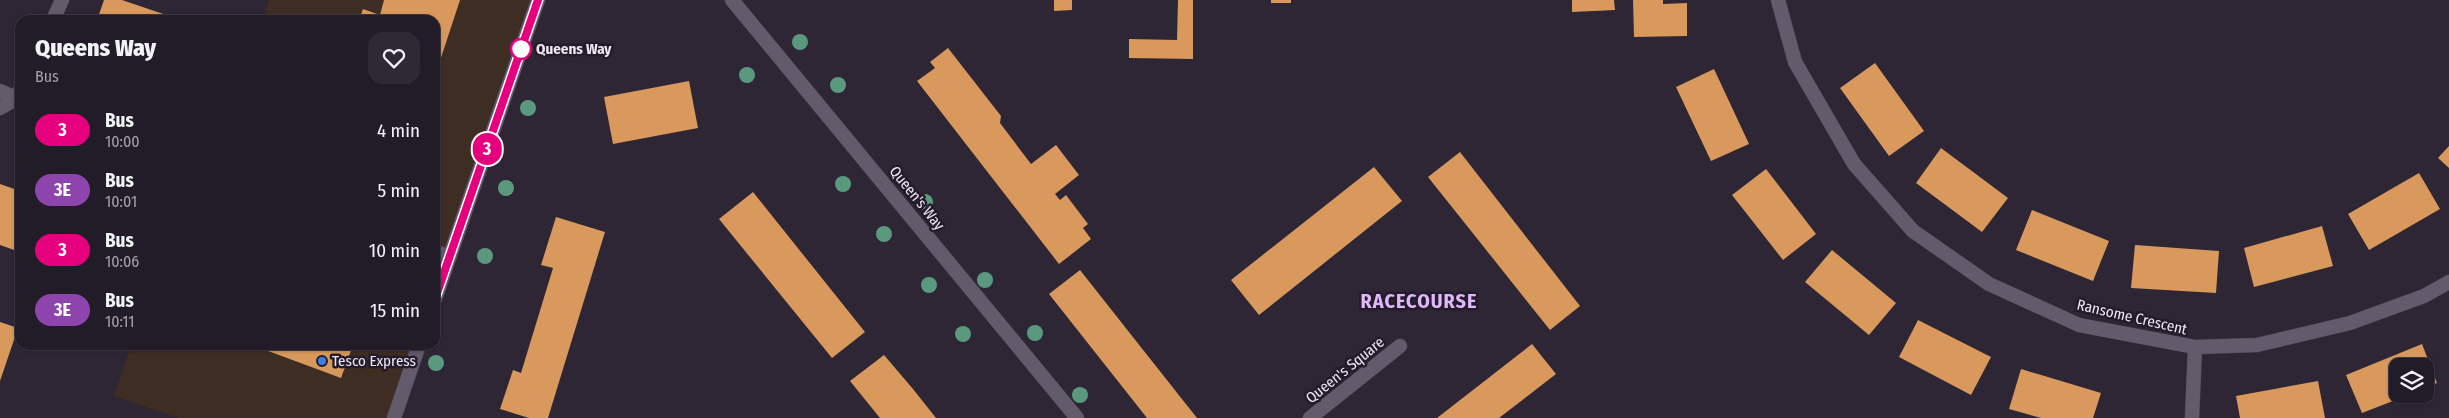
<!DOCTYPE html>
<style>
:root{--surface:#221c28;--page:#2e2934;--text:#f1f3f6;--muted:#a2a1a8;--line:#3f3a45}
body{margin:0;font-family:"Fira Sans Condensed",sans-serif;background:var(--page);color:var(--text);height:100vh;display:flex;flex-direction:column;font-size:19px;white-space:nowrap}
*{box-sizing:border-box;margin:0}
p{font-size:16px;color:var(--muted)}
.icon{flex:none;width:28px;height:28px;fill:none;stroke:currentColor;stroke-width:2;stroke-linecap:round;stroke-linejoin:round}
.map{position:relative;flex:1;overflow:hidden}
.panel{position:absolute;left:15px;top:15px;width:425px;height:335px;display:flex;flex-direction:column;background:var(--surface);border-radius:15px;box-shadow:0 1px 4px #0004,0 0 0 1px var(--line)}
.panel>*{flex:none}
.badge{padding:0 10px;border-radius:16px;font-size:18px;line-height:32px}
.buttons{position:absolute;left:2389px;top:358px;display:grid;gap:10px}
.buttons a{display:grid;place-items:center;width:45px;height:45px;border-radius:10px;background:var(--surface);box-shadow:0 1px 4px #0004,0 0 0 1px var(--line);font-size:25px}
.map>.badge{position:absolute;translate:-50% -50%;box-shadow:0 0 0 2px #fff}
.round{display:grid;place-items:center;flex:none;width:52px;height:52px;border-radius:15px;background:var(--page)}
.headline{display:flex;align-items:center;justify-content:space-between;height:85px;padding:0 20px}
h1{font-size:24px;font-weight:800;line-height:38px}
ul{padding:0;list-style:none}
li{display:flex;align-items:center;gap:15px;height:60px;padding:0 20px}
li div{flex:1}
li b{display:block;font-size:19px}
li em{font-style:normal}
li .badge{min-width:55px;font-weight:700;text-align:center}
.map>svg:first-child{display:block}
.commercial{fill:#3e2d23}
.building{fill:#d9995c}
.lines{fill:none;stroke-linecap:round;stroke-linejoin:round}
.minor-casing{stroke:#4a4250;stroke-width:15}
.tertiary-casing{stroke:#4a4250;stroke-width:15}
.minor{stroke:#635a6b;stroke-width:14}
.tertiary{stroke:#635a6b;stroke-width:14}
.tree{fill:#5b997e}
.line-casing{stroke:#fff;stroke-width:11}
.line{stroke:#e6007e;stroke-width:8}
.stop-dot{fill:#fff;stroke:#e6007e;stroke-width:2.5}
.shop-dot{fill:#3f7fe0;stroke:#241c2b;stroke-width:2}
.labels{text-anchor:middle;stroke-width:5;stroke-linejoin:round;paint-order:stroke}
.stop-label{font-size:15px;font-weight:bold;fill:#eee8f3;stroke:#241c2b;text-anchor:start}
.street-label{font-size:15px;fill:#eee8f3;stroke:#241c2b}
.poi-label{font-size:15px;fill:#eee8f3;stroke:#241c2b;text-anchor:start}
.district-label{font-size:20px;font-weight:bold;letter-spacing:1px;fill:#dfb7fa;stroke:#241c2b}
</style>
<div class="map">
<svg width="2449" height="418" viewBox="0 0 2449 418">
<rect width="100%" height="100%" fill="#2e2635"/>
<path class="commercial" d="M 269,0 L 538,0 L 435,299 L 435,20 L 263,20 Z
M 131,345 L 419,345 L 394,418 L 178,418 L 114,396 Z"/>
<path class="building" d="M 104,0 L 122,0 L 181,20 L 97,20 Z
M 384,0 L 460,0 L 435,76 L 435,20 L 359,20 L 363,9 L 380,15 Z
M 1054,0 L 1072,0 L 1072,10 L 1054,11 Z
M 1178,0 L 1193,0 L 1193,59 L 1129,58 L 1129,39 L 1177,40 Z
M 1271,0 L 1291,0 L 1291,3 L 1271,3 Z
M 1572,0 L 1614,0 L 1615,10 L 1572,12 Z
M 1633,0 L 1663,0 L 1663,4 L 1687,3 L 1687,36 L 1634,37 Z
M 948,48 L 1001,116 L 1000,123 L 1031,164 L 1056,145 L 1079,175 L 1055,194 L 1060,200 L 1066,195 L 1088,224 L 1083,228 L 1091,239 L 1059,264 L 917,81 L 935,68 L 930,62 Z
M 1875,63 L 1924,131 L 1889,156 L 1840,88 Z
M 1714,69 L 1749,144 L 1711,161 L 1676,87 Z
M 689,81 L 698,128 L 613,144 L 604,97 Z
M 2449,146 L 2449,168 L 2438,158 Z
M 1941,148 L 2008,198 L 1982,232 L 1916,183 Z
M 1460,152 L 1580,306 L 1550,330 L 1428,177 Z
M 1374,167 L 1402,201 L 1259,315 L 1231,280 Z
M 1766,169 L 1816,234 L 1783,260 L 1732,195 Z
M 2419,173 L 2440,209 L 2369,250 L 2348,214 Z
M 0,184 L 20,191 L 20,252 L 0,245 Z
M 753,192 L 865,332 L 832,358 L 719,219 Z
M 2032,210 L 2109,241 L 2093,281 L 2016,250 Z
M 556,217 L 605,232 L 548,418 L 529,418 L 500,409 L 513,370 L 521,373 L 553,268 L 541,265 Z
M 2322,226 L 2333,266 L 2254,287 L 2244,248 Z
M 2135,245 L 2219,251 L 2216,293 L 2131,288 Z
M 1832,250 L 1896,303 L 1869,335 L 1805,282 Z
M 1080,270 L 1140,346 L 1197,418 L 1147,418 L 1049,294 Z
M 1918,320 L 1991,357 L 1971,395 L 1899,357 Z
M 0,322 L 18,328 L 0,381 Z
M 1532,344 L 1556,374 L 1499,418 L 1437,418 Z
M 2422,344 L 2437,383 L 2425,388 L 2425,366 L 2398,366 L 2398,394 L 2411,394 L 2362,413 L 2346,375 Z
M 252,345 L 353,345 L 341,378 Z
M 884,355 L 913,389 L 936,418 L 880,418 L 850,381 Z
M 2021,369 L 2101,393 L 2093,418 L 2041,418 L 2009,409 Z
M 2318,381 L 2325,418 L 2240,418 L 2236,396 Z"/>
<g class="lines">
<defs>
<path id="minor" d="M 732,0 L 1077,418
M 1778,0 L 1795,62 L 1854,164 L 1913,231 L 1989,284 L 2079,325 L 2195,347 L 2257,345 L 2350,323 L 2424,296 L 2449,282
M 53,20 L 62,0
M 0,91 L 20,100
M 0,108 L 16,99 L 20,90
M 435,251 L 449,257
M 1310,418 L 1400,346
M 2192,418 L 2195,347"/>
<path id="tertiary" d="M 435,299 L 538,0
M 394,418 L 419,345"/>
</defs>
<use href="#minor" class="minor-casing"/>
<use href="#tertiary" class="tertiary-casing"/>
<use href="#minor" class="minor"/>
<use href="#tertiary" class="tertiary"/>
</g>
<g class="tree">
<circle cx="800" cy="42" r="8"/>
<circle cx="747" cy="75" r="8"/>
<circle cx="838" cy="85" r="8"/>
<circle cx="528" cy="108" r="8"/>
<circle cx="843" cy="184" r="8"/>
<circle cx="506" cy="188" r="8"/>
<circle cx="925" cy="202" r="8"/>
<circle cx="884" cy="234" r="8"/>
<circle cx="485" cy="256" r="8"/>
<circle cx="985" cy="280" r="8"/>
<circle cx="929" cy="285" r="8"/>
<circle cx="1035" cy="333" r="8"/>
<circle cx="963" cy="334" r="8"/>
<circle cx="436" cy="363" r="8"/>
<circle cx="1080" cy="395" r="8"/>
</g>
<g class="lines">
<defs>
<path id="line" d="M 435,299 L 538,0"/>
</defs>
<use href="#line" class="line-casing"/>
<use href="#line" class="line"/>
</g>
<circle class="stop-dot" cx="521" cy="49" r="10"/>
<circle class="shop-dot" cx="322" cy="361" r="5"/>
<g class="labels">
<g class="stop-label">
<text x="536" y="54">Queens Way</text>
</g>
<g class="street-label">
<text transform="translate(917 198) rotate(51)" y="5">Queen's Way</text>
<text transform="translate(2132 317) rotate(13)" y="5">Ransome Crescent</text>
<text transform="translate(1345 370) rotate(-39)" y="5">Queen's Square</text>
</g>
<g class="poi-label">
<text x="332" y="366">Tesco Express</text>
</g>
<g class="district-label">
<text x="1419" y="308">RACECOURSE</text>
</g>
</g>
</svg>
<div class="buttons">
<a><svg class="icon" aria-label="layers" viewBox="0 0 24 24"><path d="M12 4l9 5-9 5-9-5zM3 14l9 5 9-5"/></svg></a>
</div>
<b class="badge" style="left:487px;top:149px;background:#e6007e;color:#fff">3</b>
<section class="panel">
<div class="headline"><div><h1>Queens Way</h1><p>Bus</p></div><a class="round"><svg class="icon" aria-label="heart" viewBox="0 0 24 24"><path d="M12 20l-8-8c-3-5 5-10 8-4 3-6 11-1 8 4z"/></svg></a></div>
<ul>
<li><span class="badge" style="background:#e6007e;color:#fff">3</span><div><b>Bus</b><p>10:00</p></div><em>4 min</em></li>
<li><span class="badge" style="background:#8e44ad;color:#fff">3E</span><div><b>Bus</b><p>10:01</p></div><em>5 min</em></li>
<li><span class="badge" style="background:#e6007e;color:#fff">3</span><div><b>Bus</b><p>10:06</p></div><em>10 min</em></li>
<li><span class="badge" style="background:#8e44ad;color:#fff">3E</span><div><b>Bus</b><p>10:11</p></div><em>15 min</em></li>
</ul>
</section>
</div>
